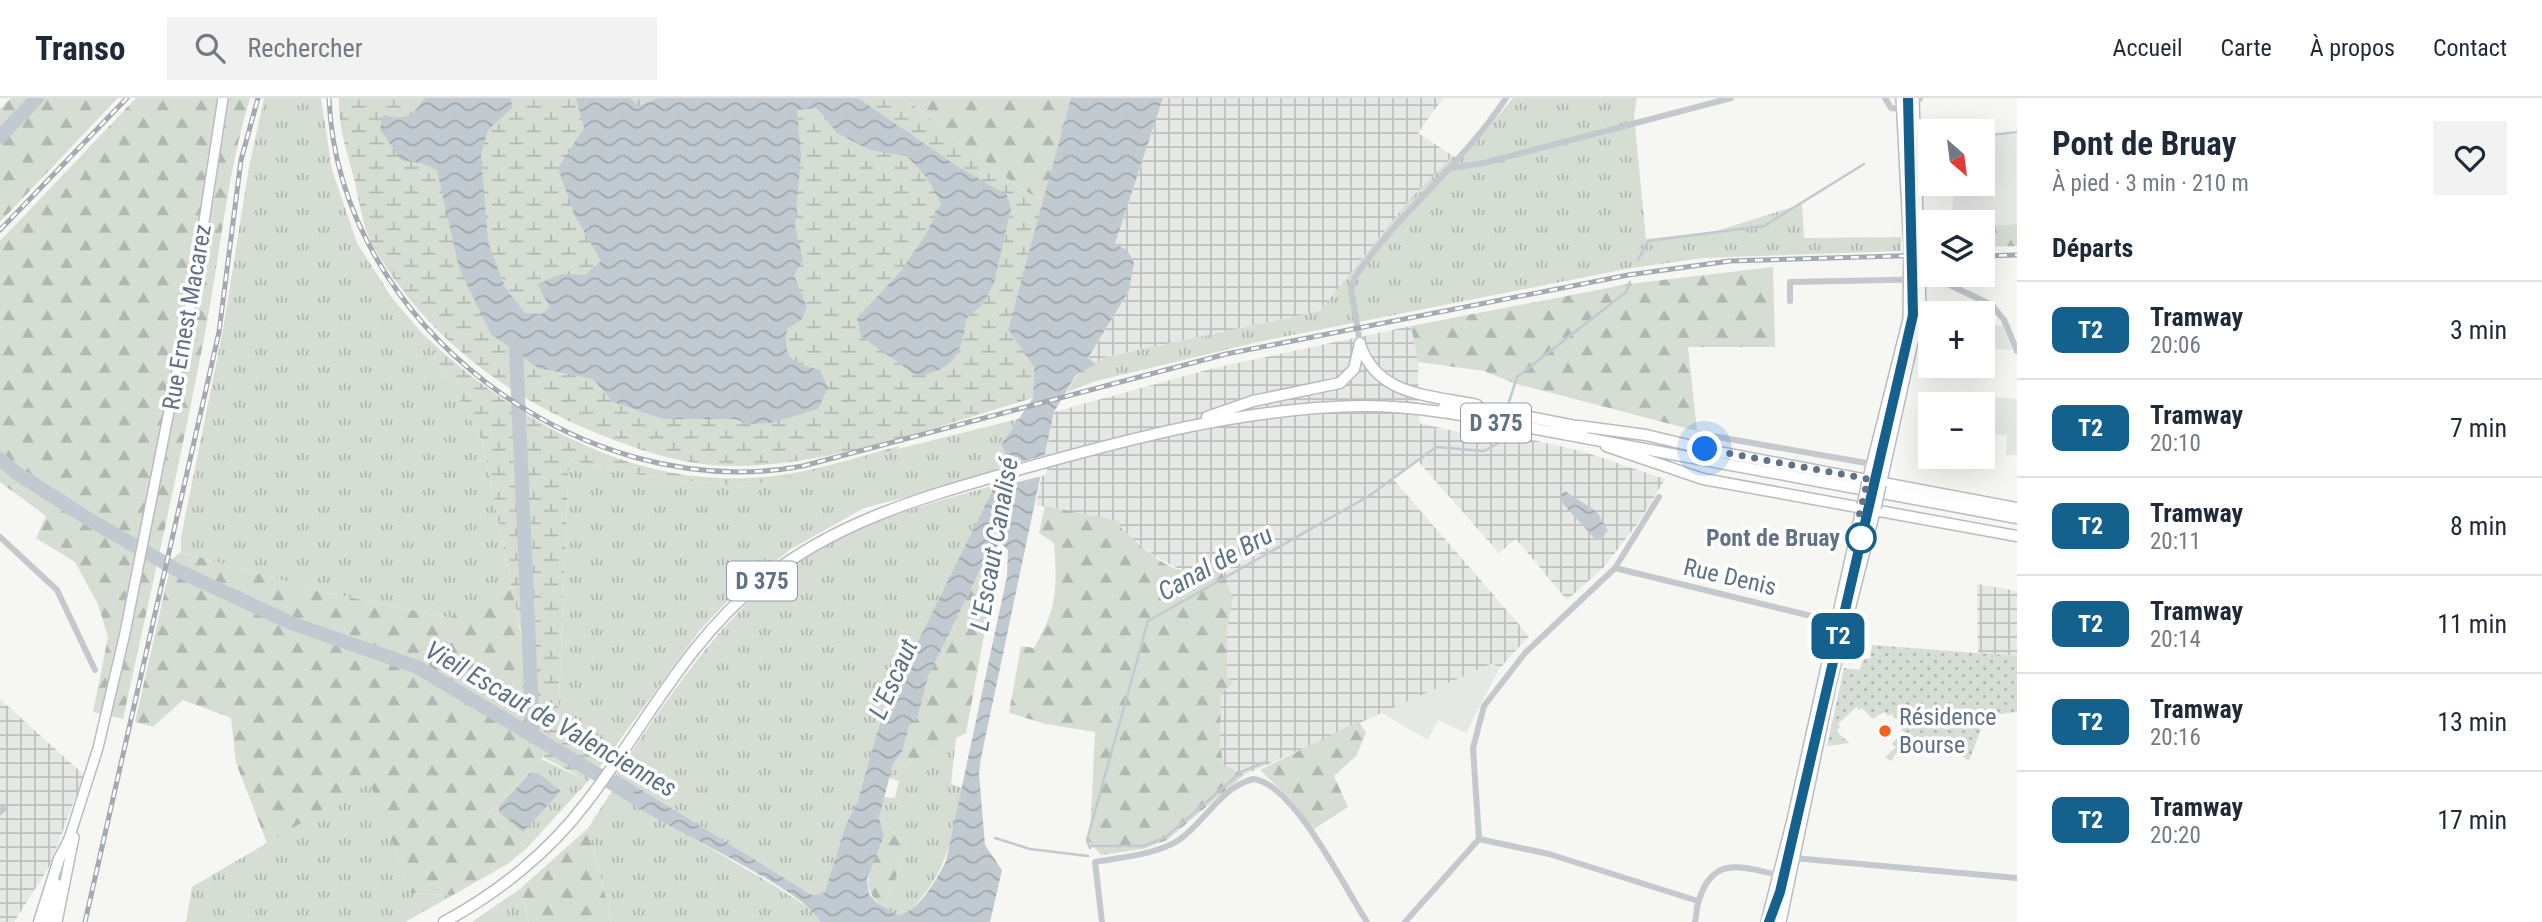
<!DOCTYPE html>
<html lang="fr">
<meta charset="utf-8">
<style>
:root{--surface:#fff;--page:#f2f2f3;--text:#1f2937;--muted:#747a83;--line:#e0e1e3}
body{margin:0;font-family:"Roboto Condensed",sans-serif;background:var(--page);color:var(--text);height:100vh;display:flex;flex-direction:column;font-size:26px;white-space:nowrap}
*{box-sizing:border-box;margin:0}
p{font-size:23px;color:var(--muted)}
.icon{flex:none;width:38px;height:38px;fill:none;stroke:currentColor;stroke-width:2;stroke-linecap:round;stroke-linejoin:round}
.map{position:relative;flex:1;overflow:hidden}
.sheet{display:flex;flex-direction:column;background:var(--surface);width:525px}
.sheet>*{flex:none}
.badge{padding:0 14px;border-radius:10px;font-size:24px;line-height:46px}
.needle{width:46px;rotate:152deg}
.controls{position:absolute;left:1918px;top:21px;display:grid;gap:14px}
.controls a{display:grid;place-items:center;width:77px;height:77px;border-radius:0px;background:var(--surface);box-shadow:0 7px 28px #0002;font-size:35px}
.you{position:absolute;width:35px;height:35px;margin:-18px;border:5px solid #fff;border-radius:50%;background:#1a73e8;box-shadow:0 0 0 10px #1a73e833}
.map>.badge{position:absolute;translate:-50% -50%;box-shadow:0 0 0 4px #fff}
h2{padding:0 35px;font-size:26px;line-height:63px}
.round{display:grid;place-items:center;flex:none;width:74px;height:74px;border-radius:0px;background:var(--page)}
.head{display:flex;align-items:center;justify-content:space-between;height:119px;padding:0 35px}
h1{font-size:33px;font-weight:700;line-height:52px}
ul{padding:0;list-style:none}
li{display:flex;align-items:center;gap:21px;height:98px;padding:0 35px;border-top:2px solid var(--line)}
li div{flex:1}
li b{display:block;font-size:26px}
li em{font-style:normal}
li .badge{min-width:77px;font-weight:700;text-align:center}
header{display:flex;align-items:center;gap:42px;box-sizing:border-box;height:98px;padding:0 35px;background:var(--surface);border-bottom:2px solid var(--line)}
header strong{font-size:33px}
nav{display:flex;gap:38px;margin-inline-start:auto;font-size:24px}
.search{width:490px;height:63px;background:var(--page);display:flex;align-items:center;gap:18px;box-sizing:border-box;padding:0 24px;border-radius:0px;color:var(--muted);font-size:26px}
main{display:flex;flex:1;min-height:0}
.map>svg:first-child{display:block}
.built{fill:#e6e8e5}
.industrial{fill:url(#industrial-grid)}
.grass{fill:url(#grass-tufts)}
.forest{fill:url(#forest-firs)}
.wetland{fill:url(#wetland-marsh)}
.park{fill:url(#park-dots)}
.water{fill:url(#water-waves);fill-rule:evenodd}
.pier{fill:#f6f6f2}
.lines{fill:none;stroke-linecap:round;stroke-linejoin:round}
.stream{stroke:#c1cad0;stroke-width:2.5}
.river{stroke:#c1cad0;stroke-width:14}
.secondary-casing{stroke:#b9bdc3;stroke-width:12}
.primary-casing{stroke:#b8bbc0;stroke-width:13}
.minor{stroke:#c5c8cc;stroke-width:6}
.tertiary{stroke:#c5c8cc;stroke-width:8}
.secondary{stroke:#fff;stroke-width:9}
.primary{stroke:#fff;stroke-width:10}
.tram{stroke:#a5aab1;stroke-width:2}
.rail-casing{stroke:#a5aab1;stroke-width:5}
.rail{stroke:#fff;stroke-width:2.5;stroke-dasharray:8;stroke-linecap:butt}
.secondary-bridge-casing{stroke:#b9bdc3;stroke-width:12;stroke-linecap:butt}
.secondary-bridge{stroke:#fff;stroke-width:9}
.line-casing{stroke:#fff;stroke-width:16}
.line{stroke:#15618e;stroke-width:10}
.walk{stroke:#627286;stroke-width:7;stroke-dasharray:0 12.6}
.stop-dot{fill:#fff;stroke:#15618e;stroke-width:3.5}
.poi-dot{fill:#f26216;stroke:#fff;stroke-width:2.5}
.labels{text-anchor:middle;stroke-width:7;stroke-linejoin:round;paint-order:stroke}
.shield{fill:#fff;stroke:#919caa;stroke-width:2}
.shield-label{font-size:23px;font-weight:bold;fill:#627286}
.street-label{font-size:24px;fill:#627286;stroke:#fff}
.stop-label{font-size:24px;font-weight:bold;fill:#627286;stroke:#fff;text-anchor:end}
.poi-label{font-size:24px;fill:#627286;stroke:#fff;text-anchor:start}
.water-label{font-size:26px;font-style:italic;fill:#5e7483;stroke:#fff}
</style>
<header>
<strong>Transo</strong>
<div class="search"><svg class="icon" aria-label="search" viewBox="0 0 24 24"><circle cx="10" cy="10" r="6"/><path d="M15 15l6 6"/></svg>Rechercher</div>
<nav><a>Accueil</a><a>Carte</a><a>À propos</a><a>Contact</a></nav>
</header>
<main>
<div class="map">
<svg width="2017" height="824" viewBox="0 0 2017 824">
<defs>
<pattern id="industrial-grid" width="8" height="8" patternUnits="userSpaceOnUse" patternTransform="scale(1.75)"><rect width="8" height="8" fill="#e6e8e5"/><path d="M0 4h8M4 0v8" fill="none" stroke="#bec0bf"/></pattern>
<pattern id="grass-tufts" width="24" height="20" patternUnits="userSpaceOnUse" patternTransform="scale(1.75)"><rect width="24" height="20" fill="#d6ded3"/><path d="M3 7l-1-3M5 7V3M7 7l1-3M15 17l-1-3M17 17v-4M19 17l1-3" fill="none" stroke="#b1b8b1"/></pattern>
<pattern id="forest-firs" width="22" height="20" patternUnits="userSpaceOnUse" patternTransform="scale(1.75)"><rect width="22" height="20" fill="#d6ded3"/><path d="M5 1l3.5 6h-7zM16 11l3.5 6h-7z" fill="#b1b8b1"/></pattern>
<pattern id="wetland-marsh" width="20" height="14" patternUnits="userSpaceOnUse" patternTransform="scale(1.75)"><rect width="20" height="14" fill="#d6ded3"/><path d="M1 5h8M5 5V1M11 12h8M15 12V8" fill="none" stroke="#b1b8b1"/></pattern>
<pattern id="park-dots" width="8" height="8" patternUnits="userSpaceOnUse" patternTransform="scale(1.75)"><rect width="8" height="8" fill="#d6ded3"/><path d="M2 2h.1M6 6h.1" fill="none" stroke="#b1b8b1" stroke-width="1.8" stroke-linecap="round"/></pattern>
<pattern id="water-waves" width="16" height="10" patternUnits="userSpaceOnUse" patternTransform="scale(1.75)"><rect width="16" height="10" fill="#c1cad0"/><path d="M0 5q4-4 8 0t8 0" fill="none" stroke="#a0a8ae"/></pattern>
</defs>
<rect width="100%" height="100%" fill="#f6f6f2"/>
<path class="built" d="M 2017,36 L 2017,126 L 1983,128 L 1983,124 L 1950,124 L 1956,86 L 1983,86 L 1983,39 Z
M 1984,225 L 2003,228 L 2012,252 L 1983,250 Z
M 1960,297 L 2017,301 L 2017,357 L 2006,357 L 2007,337 L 1983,336 L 1983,306 L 1959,306 Z
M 1494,565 L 1499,571 L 1466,635 L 1438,622 L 1428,642 L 1380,614 Z"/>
<path class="industrial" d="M 1163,0 L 1443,0 L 1418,35 L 1453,58 L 1411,100 L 1320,213 L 1106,259 L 1096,266 L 1088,261 L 1129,193 L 1115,147 Z
M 1411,228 L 1418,264 L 1419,325 L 1475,338 L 1485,331 L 1581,353 L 1665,381 L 1638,425 L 1604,469 L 1567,502 L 1516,441 L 1499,455 L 1417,362 L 1393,381 L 1529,538 L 1499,571 L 1493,565 L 1244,677 L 1224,668 L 1220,649 L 1221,596 L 1227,580 L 1227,531 L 1233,500 L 1214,465 L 1190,473 L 1177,470 L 1154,458 L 1120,430 L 1118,423 L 1036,407 L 1054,314 L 1214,270 Z
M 1977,486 L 2017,493 L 2017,558 L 1978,555 Z
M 0,601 L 84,677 L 49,769 L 14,824 L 0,824 Z"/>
<path class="grass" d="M 264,0 L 321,0 L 332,72 L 357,145 L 392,200 L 422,235 L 482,342 L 512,489 L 451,520 L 324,494 L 181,454 L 181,439 L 223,232 L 249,69 Z
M 1513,0 L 1637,0 L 1634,18 L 1646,141 L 1716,133 L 1802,106 L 1804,140 L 1901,139 L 1901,153 L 1703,160 L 1631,170 L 1258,244 L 1096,283 L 1067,294 L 1077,277 L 1106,259 L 1320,213 L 1411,100 L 1453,58 L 1465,58 Z
M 1022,320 L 1001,347 L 1006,357 L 1000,375 L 864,410 L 791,451 L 737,493 L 700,532 L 603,665 L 558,630 L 569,362 L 651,379 L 745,389 Z
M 995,387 L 883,614 L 857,705 L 846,726 L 824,796 L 812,797 L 616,676 C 675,593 732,496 826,447 C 879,419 937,403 995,387 Z
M 956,640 L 951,686 L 962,690 C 953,732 950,764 923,798 C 915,807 910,816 898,817 L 884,810 L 907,750 L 890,730 L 880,728 L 879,720 L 884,699 L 895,700 L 899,683 L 889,680 L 893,664 L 900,670 Z
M 541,661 L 588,683 L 527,750 L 487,717 Z
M 370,684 L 411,795 L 453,797 L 405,824 L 186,824 L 192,789 Z
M 612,693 L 775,788 L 815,814 L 820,824 L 612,824 L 588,730 Z
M 521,790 L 529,824 L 472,824 Z"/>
<path class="forest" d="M 11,0 L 118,0 L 0,124 L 0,11 Z
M 136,0 L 250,0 C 227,76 220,157 205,235 C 180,365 151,493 123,621 L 93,614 L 108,539 L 98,506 L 75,464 L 36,440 L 46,418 L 0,384 L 0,143 Z
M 904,0 L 1071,0 L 1044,103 L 1021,91 Z
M 2017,126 L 2017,148 L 1983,149 L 1983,128 Z
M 1773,169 L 1775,249 L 1688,249 L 1697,333 L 1513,285 L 1484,273 L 1418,264 L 1411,228 L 1628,186 Z
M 1045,408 L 1119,423 L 1121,430 C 1138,444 1167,477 1192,472 C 1200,471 1207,467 1214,464 L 1222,474 L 1233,500 L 1227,531 L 1227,579 L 1234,584 L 1221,596 L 1220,649 L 1224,667 L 1244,677 L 1167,742 L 1143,751 L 1101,757 L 1087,741 L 1090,738 L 1095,634 L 1046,626 L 1009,615 L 1021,548 L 1034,550 C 1058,508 1057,492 1054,445 L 1039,435 Z
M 181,454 L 324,494 L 450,520 L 512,489 L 543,659 L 487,717 L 527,750 L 506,767 L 453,797 L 411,795 L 370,685 L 267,745 L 236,665 L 231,620 L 183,602 L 153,629 L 135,624 L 172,461 Z
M 986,467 L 991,499 L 966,635 L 900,670 L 893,664 L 902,654 L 909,629 L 918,618 L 928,579 L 982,468 Z
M 1359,623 L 1366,635 L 1356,658 L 1334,678 L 1348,709 L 1314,731 L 1291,702 L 1260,672 Z
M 880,728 L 890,730 L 907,750 L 884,810 C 855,788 873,766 884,739 Z
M 588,730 L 612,824 L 529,824 L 521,790 Z"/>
<path class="wetland" d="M 339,0 L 904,0 L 1021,91 L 1044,103 L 1008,230 L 1034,269 L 1033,300 C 941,327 830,368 734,368 C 689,368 647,355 606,339 C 509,301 426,240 373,148 C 362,129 359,99 353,77 C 346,51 338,27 339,0 Z
M 422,235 C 513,322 634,392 765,379 C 811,375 856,359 900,348 L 892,355 L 745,389 L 651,379 L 569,362 L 558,630 L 603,665 L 588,683 L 543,659 L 526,559 L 482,342 Z"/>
<path class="park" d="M 1872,547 L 2017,558 L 2017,614 L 1986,618 L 1969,663 L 1936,641 L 1927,655 L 1910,642 L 1908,645 L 1904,643 L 1891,663 L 1885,659 L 1896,649 L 1892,645 L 1904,634 L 1900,630 L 1902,627 L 1891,616 L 1888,618 L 1884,614 L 1873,621 L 1862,610 L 1859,612 L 1856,609 L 1838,626 L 1840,629 L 1836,633 L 1849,645 L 1827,648 L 1844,570 L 1860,572 L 1863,560 L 1870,561 Z"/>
<path class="water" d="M 425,0 L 511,0 L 512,10 L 488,32 L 481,56 L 488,144 L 505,189 L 525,215 L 542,216 L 550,209 L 537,186 L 562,176 L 585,177 L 601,163 L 575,118 L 558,70 L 584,30 L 576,0 L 630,0 L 639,8 L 658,0 L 858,0 L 957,68 L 1007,97 L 1011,110 L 994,185 L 983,206 L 966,221 C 963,254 953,273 917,278 L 861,238 L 857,220 L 901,173 L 926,136 L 941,105 L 927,80 L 907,58 L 870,52 L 837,35 L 817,10 L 797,12 L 801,56 L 795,128 L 803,162 L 794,177 L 807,209 L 801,222 L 787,231 C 783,261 792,265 820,272 L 828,290 L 818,311 L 771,325 L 749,326 L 735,321 L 663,321 L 613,304 L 593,281 L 538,270 L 491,236 L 459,170 L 437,72 L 421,65 L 401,62 L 380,31 L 383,17 C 405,23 412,19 425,0 Z
M 1071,0 L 1163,0 L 1115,146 L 1127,152 L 1134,164 L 1129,193 L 1088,260 L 1096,266 L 1076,277 L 1054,314 L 981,660 L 979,675 L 985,747 L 1002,772 L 990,824 L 820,824 C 805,789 645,722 607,689 L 616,676 L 812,797 L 824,796 L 846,726 L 857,705 L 883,614 L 995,387 L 1006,357 L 1001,347 L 1033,300 L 1034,269 L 1008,231 ZM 1002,446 L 1008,452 L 1007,478 L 946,763 C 937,781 918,815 898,817 L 877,805 L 869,796 L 867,781 L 884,738 L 879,720 L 893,665 L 902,654 L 909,629 L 918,618 L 928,579 L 982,468 L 986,467 L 997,448 Z
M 1565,393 L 1597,414 L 1608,433 L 1597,443 L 1563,406 L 1561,397 Z
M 530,675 L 538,675 L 561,693 L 523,734 L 499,714 L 499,709 Z"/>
<path class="pier" d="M 1049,356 L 1046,377 L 990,391 L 998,370 Z"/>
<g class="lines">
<path class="stream" d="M 1983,38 L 2017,34
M 1638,162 L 1648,143 L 1764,128 L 1864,66
M 1509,304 L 1517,279 L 1626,194 L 1630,184
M 995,740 L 1030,751 L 1088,758
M 1090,748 L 1144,748 L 1166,739 L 1241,674 L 1266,664
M 1090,750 L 1087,742 L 1148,523 L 1369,398 L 1436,349 L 1484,353 L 1497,346 L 1500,338"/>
<path class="river" d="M 0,39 L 37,0
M 516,251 L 533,639
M 0,361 L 15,374 L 90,422 L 177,472 L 291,525 L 417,569 L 627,694"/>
<defs>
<path id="secondary" d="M 1867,384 L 1908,221 L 1909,150 L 1901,0
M 1881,387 L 1921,208 L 1914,0
M 68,744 L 98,650 L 125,535 L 195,182 L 223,0
M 48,824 L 56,785
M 57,824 L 74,739
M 1766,824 L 1792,722 L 1862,407
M 1781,824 L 1831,586 L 1876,410"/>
<path id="primary" d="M 1361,249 C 1379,299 1432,297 1477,307
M 1444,309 L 1529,319 L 1585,330
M 1207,319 L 1253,303 L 1340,285 L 1354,271 L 1360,245
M 1579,328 L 1646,337 L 1713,353 L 2017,410
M 1606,348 L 1703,381 L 2017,438
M 39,824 L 59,761 L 71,738
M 444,824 C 498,795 549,754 586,705 C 644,630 686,543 762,483 C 839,421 928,398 1021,371 C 1132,340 1244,310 1360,308 C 1434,307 1508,327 1580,339 C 1726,365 1871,394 2017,420"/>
</defs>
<use href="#secondary" class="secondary-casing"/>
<use href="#primary" class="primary-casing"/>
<path class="minor" d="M 1885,0 L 1891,10 L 1902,11
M 1452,70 L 1484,65 L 1731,0
M 1790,203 L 1790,184 L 1937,181 L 1992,207 L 2004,222 L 2017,253
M 1360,245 L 1351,191 L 1355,179 C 1399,114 1463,66 1506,0
M 1701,336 L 1872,366
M 0,439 L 57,492 L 95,572
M 1615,470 L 1836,524
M 0,714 L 3,711
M 1479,741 L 1473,650 L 1484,608 L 1525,555 L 1615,470 L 1659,399
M 1479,741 L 1549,756 L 1698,803
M 1782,759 L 2017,780
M 1102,824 L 1095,764 C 1122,759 1155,757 1179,742 C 1205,724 1221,689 1253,681 C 1294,685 1345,791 1367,824
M 1405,824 L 1479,741
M 1695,824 C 1697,817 1696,809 1699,802 C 1713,757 1742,769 1778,777"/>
<path class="tertiary" d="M 1902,11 L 1908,11 L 1919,0"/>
<use href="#secondary" class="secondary"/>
<use href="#primary" class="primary"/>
<path class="tram" d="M 1776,824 L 1780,794 L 1913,217 L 1908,0"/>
<defs>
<path id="rail" d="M 329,0 C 338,227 581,409 803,368 L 1226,256 L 1628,177 L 1730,163 L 1930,157
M 0,132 L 127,0
M 1983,158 L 2017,157
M 85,824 L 219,234 L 241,62 L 258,0"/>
</defs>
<use href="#rail" class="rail-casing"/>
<use href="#rail" class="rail"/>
<defs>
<path id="secondary-bridge" d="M 1862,407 L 1867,384
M 1876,410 L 1881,387"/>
</defs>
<use href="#secondary-bridge" class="secondary-bridge-casing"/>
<use href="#secondary-bridge" class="secondary-bridge"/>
</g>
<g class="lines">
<defs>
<path id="line" d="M 1769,824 L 1780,794 L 1913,217 L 1908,0"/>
</defs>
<use href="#line" class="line-casing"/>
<use href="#line" class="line"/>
<path class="walk" d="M 1705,351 L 1868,381 L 1854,439 L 1861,440"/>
</g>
<circle class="stop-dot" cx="1861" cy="440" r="14"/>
<circle class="poi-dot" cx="1885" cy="633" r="7"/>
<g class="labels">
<g class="shield">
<rect x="1461" y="305.5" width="70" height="39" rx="5"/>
<rect x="727" y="463.5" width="70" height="39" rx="5"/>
</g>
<g class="shield-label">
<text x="1496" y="333">D 375</text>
<text x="762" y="491">D 375</text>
</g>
<g class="street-label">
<text transform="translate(187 219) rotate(-80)" y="8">Rue Ernest Macarez</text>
<text transform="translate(1730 479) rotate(13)" y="8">Rue Denis</text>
</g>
<g class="stop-label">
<text x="1840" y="448">Pont de Bruay</text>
</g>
<g class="poi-label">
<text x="1899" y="627">Résidence<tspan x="1899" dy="28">Bourse</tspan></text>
</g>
<g class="water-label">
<text transform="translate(994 446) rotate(-80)" y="9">L'Escaut Canalisé</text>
<text transform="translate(1215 465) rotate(-29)" y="9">Canal de Bru</text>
<text transform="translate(893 581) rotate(-66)" y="9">L'Escaut</text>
<text transform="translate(551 621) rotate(30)" y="9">Vieil Escaut de Valenciennes</text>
</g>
</g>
</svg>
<div class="controls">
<a><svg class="needle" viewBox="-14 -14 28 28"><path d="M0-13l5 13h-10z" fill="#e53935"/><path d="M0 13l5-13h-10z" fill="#747a83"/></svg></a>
<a><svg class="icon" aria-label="layers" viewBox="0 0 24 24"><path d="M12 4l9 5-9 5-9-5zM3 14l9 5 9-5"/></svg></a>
<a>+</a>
<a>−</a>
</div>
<div class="you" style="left:1705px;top:351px"></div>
<b class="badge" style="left:1838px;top:538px;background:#15618e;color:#fff">T2</b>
</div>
<section class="sheet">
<div class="head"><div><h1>Pont de Bruay</h1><p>À pied · 3 min · 210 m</p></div><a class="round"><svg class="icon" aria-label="heart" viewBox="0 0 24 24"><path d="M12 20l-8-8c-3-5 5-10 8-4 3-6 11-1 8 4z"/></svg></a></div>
<h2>Départs</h2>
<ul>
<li><span class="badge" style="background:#15618e;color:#fff">T2</span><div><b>Tramway</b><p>20:06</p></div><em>3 min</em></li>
<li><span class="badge" style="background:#15618e;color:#fff">T2</span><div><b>Tramway</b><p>20:10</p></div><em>7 min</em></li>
<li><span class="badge" style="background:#15618e;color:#fff">T2</span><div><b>Tramway</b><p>20:11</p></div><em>8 min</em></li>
<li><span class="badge" style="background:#15618e;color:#fff">T2</span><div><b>Tramway</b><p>20:14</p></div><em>11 min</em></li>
<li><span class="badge" style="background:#15618e;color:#fff">T2</span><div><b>Tramway</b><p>20:16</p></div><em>13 min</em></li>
<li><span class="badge" style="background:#15618e;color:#fff">T2</span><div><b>Tramway</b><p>20:20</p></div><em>17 min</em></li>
</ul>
</section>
</main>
